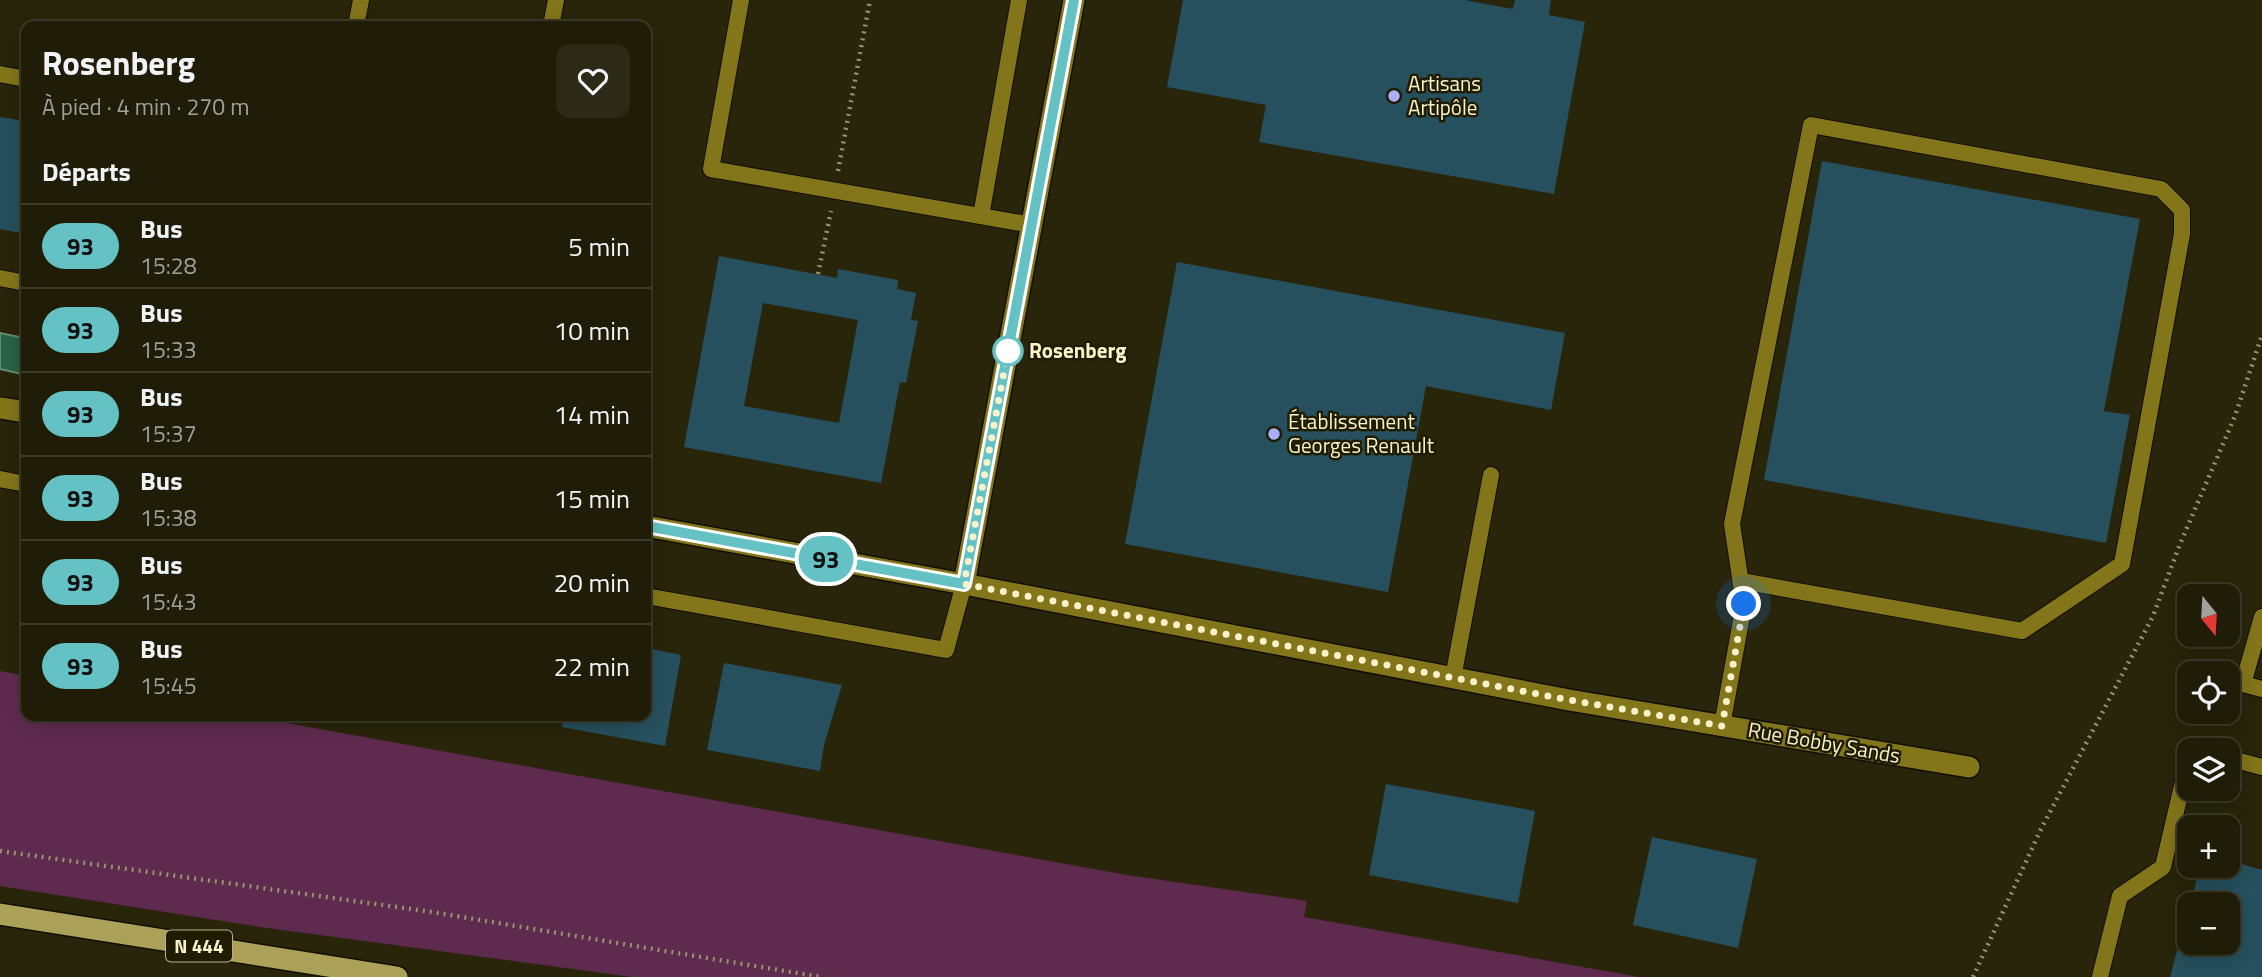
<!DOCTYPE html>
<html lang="fr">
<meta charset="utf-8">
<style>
:root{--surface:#1f1c08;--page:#2c2916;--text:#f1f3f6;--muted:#a1a19c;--line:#3c3a29}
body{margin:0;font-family:"Titillium Web",sans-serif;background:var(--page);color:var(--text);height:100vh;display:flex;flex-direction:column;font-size:26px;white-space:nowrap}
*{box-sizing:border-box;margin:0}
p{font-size:23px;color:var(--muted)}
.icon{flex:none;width:38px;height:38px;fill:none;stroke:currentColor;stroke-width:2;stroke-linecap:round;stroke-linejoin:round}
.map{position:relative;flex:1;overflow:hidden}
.details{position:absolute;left:21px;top:21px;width:630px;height:700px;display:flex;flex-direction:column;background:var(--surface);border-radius:14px;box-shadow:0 4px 18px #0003,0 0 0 2px var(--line)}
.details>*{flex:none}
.badge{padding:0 14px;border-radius:23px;font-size:24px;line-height:46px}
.needle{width:46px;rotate:162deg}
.fabs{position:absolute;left:2177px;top:584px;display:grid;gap:14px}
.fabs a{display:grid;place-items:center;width:63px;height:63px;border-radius:14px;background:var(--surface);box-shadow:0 4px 18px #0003,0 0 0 2px var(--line);font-size:35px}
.you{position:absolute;width:35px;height:35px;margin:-18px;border:5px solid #fff;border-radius:50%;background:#1a73e8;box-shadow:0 0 0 10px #1a73e833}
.map>.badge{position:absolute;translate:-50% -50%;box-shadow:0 0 0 4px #fff}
h2{padding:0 21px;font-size:26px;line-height:63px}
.round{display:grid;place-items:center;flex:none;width:74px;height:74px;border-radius:14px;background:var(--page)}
.headline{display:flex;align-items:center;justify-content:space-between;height:119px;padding:0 21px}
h1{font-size:33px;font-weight:700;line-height:52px}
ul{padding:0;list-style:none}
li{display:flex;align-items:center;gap:21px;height:84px;padding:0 21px;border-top:2px solid var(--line)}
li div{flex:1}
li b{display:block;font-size:26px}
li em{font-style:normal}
li .badge{min-width:77px;font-weight:700;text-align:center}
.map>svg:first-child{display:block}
.green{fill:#5e2b4e}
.water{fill:#276247;stroke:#658d6e;stroke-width:2}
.building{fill:#26505d;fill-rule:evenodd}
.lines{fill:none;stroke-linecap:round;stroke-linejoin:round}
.lane-casing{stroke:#120e00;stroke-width:18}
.street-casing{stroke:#120e00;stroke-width:24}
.highway-casing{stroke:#120e00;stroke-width:24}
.path{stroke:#979370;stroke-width:4.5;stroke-dasharray:2 5;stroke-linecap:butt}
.lane{stroke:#82751a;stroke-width:16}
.street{stroke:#82751a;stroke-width:21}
.highway{stroke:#aca158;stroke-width:21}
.line-casing{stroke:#fff;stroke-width:16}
.line{stroke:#65c2c4;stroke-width:10}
.walk{stroke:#f7f2c9;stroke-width:7;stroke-dasharray:0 12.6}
.poi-dot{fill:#abaffb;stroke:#201c02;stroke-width:2.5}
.stop-dot{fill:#fff;stroke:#65c2c4;stroke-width:3.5}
.labels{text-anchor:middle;stroke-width:5;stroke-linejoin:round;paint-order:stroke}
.shield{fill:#201c02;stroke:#b6b28d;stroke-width:2}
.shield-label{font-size:19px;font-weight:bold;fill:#f7f2c9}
.poi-label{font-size:21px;fill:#f7f2c9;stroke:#201c02;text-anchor:start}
.stop-label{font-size:21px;font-weight:bold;fill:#f7f2c9;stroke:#201c02;text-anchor:start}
.street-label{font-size:21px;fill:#f7f2c9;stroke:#201c02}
</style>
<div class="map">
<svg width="2262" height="977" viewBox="0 0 2262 977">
<rect width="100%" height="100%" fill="#29250a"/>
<path class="green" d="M 0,671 L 26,676 L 26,716 L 248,716 L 1127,875 L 1307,901 L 1304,917 L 1639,977 L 632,977 L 267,928 L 0,886 Z"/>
<path class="water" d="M 26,332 L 26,375 L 0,369 L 0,333 L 19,337 Z"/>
<path class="building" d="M 1183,0 L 1465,0 L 1513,9 L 1515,0 L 1551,0 L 1549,15 L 1585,22 L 1554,194 L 1259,142 L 1266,105 L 1167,87 Z
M 0,117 L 26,121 L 26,234 L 0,229 Z
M 1822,161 L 2140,219 L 2104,411 L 2130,415 L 2106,543 L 1764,480 Z
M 719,256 L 837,278 L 838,269 L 898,280 L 897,289 L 916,293 L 911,320 L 918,321 L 906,383 L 900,382 L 881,483 L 684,447 ZM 763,303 L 858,320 L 839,423 L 744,406 Z
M 1177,262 L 1565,333 L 1551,410 L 1426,386 L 1388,592 L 1125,544 Z
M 646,648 L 681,655 L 665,746 L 562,727 L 563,716 L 646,716 Z
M 724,663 L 842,685 L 824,745 L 820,771 L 707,750 Z
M 1386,784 L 1535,811 L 1518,903 L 1369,875 Z
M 1652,837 L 1757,859 L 1738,948 L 1633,925 Z
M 2228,860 L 2262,870 L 2262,977 L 2170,977 L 2189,906 L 2189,943 L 2228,943 L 2228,905 L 2190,905 L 2200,866 L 2228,866 Z"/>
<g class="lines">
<defs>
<path id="lane" d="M 741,0 L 711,169 L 1032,225
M 356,26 L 361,0
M 551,26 L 556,0
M 0,74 L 26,79
M 981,216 L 1019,0
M 0,278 L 26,283
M 0,479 L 26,484
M 646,596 L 946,650 L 964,584
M 2262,617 L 2243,684 L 2262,689
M 1453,678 L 1491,475
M 1722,726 L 1744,604 L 1732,524 L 1811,125 L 2161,189 L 2182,210 L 2182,234 L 2122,564 L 2022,631 L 1741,581
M 2228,758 L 2262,767
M 2100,977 L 2120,896 L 2163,867 L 2189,756"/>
<path id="street" d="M 0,408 L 26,412
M 646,526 L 964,584 L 1569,700 L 1969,767
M 964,584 L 1074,0"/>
<path id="highway" d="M 0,914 L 397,977"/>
</defs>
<use href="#lane" class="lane-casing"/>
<use href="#street" class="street-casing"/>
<use href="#highway" class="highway-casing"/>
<path class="path" d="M 838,171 L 870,0
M 818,274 L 831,211
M 0,851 L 432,912 L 821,977
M 1973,977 L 2040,831 L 2153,616 L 2180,544 L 2235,416 L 2262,335"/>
<use href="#lane" class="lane"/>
<use href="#street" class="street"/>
<use href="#highway" class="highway"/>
</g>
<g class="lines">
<defs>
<path id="line" d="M 646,526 L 964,584 L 1074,0"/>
</defs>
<use href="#line" class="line-casing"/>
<use href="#line" class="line"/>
<path class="walk" d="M 1008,351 L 964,584 L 1569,700 L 1722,726 L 1744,604"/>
</g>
<g class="poi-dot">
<circle cx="1394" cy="96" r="7"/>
<circle cx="1274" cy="434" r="7"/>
</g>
<circle class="stop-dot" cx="1008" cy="351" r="14"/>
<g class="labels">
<rect class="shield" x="166" y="930.5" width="66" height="31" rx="5"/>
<g class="shield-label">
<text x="199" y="953">N 444</text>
</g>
<g class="poi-label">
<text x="1408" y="91">Artisans<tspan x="1408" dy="24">Artipôle</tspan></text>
<text x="1288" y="429">Établissement<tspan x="1288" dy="24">Georges Renault</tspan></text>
</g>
<g class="stop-label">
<text x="1029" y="358">Rosenberg</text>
</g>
<g class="street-label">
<text transform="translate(1824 743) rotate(10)" y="7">Rue Bobby Sands</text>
</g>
</g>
</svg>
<div class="fabs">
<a><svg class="needle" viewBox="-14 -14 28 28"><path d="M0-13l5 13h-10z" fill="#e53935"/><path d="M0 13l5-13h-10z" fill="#a1a19c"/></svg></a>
<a><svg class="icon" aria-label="locate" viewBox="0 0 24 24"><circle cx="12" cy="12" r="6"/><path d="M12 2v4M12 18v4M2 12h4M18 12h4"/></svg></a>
<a><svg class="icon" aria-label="layers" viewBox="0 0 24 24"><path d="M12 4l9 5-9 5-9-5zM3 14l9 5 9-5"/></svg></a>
<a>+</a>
<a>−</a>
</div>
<div class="you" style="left:1744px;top:604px"></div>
<b class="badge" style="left:826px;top:559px;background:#65c2c4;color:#111">93</b>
<section class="details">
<div class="headline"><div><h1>Rosenberg</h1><p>À pied · 4 min · 270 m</p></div><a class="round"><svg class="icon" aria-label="heart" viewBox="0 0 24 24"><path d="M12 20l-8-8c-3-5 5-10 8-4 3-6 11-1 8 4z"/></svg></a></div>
<h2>Départs</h2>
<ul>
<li><span class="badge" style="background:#65c2c4;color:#111">93</span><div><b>Bus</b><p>15:28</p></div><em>5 min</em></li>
<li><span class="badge" style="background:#65c2c4;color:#111">93</span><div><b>Bus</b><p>15:33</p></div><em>10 min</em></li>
<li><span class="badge" style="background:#65c2c4;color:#111">93</span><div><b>Bus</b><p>15:37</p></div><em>14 min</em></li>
<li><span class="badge" style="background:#65c2c4;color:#111">93</span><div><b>Bus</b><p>15:38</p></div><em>15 min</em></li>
<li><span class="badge" style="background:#65c2c4;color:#111">93</span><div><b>Bus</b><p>15:43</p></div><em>20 min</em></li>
<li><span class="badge" style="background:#65c2c4;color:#111">93</span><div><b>Bus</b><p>15:45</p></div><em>22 min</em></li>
</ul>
</section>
</div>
